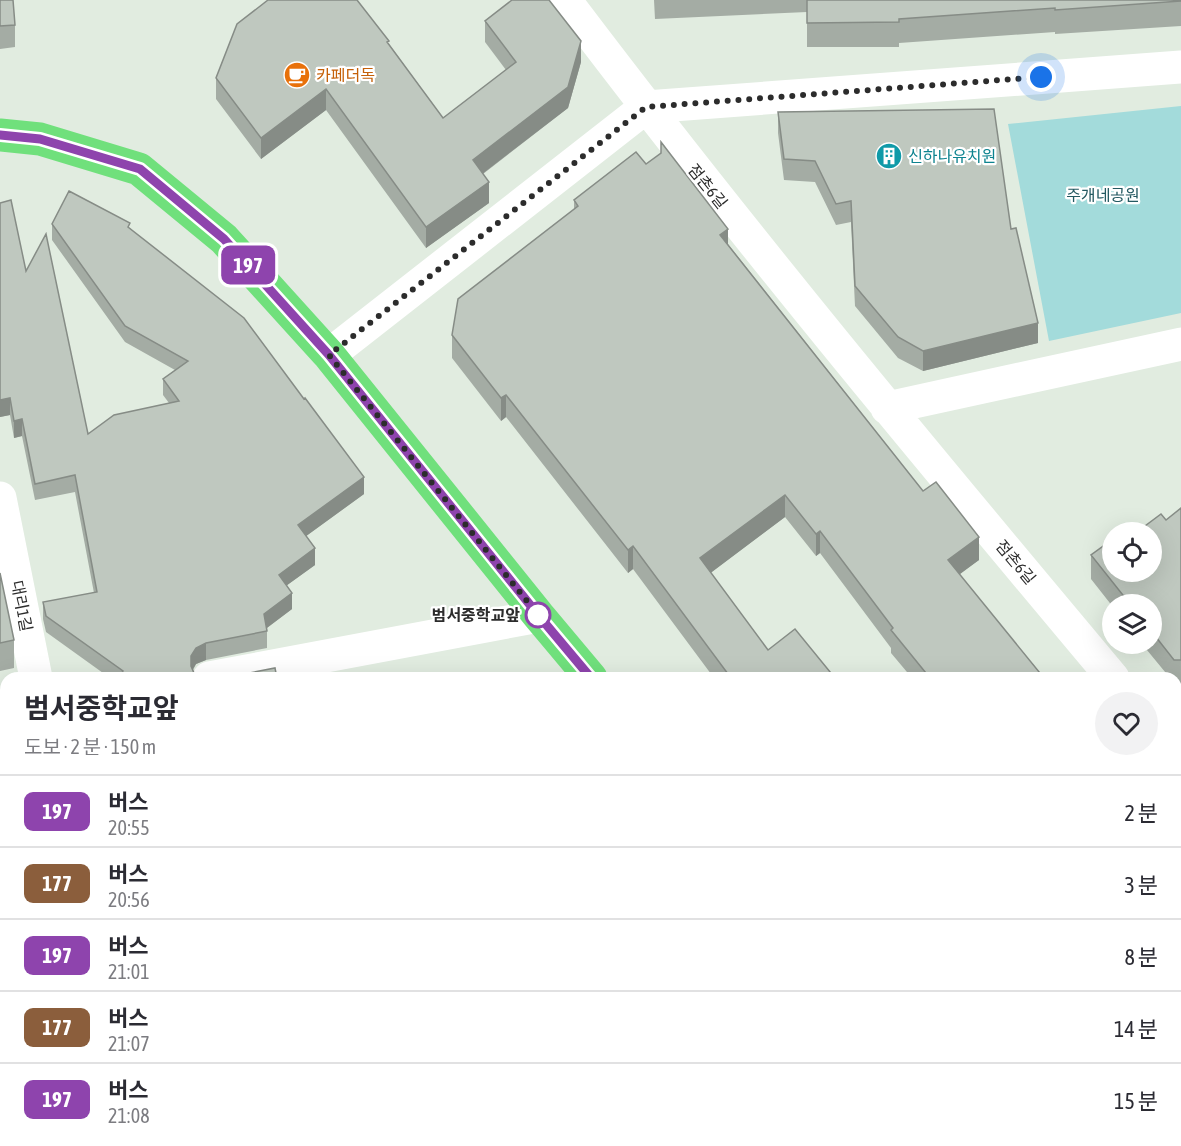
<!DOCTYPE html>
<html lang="ko">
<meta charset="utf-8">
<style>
:root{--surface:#fff;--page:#f2f2f3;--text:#2b2b33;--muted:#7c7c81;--line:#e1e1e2}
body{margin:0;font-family:"Asap Condensed","Noto Sans KR",sans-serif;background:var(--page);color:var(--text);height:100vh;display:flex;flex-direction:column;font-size:22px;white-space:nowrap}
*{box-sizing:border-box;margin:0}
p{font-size:20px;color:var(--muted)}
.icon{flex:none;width:33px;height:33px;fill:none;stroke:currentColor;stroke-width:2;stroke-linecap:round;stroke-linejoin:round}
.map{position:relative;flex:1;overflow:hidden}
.drawer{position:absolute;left:0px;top:672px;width:1182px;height:474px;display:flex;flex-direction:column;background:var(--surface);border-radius:18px 18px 0 0;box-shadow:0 6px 24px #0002}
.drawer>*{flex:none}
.badge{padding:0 12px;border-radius:9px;font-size:21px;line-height:39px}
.fabs{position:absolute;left:1102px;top:522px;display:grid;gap:12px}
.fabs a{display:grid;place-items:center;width:60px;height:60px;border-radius:50%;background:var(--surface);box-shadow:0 6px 24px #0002;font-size:30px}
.you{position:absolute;width:30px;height:30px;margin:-15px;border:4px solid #fff;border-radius:50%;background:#1a73e8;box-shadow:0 0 0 9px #1a73e833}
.map>.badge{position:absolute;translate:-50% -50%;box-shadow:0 0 0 3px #fff}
.round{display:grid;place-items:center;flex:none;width:63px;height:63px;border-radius:32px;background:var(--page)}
.summary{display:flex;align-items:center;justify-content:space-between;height:102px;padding:0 24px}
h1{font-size:28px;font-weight:700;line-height:45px}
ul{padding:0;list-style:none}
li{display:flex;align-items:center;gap:18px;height:72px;padding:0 24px;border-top:2px solid var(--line)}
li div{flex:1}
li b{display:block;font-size:22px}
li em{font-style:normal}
li .badge{min-width:66px;font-weight:700;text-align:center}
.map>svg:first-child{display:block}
.education{fill:#d2ebd2}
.green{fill:#a3dbdb}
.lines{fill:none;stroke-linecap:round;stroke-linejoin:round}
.minor{stroke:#fff;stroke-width:33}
.major{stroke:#70e07c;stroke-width:33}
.wall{fill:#a4aca4}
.shaded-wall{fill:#868c86}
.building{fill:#bfc8bf;stroke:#868c86;stroke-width:1.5}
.line-casing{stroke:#fff;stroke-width:14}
.line{stroke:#8e44ad;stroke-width:9}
.walk{stroke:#2c2c2c;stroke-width:6;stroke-dasharray:0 10.8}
.stop-dot{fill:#fff;stroke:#8e44ad;stroke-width:3}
.labels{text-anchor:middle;stroke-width:4.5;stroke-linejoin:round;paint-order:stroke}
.food-label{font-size:16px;fill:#c56008;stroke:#fff;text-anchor:start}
.culture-label{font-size:16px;fill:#0d838f;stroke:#fff;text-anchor:start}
.street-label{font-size:16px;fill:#2c2c2c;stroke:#fff}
.park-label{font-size:16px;fill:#245961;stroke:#fff}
.stop-label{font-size:16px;font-weight:bold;fill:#2c2c2c;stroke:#fff;text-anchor:end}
</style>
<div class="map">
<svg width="1181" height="1146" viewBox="0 0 1181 1146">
<rect width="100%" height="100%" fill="#e1ece0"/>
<path class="education" d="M 6,772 L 6,1140 L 95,1140 L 96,1146 L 0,1146 L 0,774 Z"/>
<path class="green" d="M 1181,106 L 1181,313 L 1049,341 L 1008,124 Z
M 304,1140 L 412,1140 L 416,1146 L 271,1146 Z"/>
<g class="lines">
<path class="minor" d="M 565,0 C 740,232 926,455 1113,678
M 646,107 L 1181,67
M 329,355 L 646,107
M 887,408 L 1181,344
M 0,498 L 36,678
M 209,678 L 539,616
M 0,718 L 6,717
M 1176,753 L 1181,759
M 1176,789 L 1181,785
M 116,1140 L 117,1146
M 474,1140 L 478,1146
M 721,1146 L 729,1140"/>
<path class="major" d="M 0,135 L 40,139 L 139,169 L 224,239 L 329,355 L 539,616 L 591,678
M 971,1140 L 976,1146"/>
</g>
<path class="wall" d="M 0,0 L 15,25 L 15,47 L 0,49 Z
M 654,0 L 1181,0 L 1181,26 L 1055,34 L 1055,32 L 899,43 L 899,47 L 807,47 L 807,12 L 655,19 Z
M 485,21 L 581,62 L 568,108 L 483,174 L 489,203 L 426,248 L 326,110 L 261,159 L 216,99 L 216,78 L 389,44 L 443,118 L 506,70 L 485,42 Z
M 778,112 L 1011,229 L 1038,343 L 923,371 L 898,358 L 855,306 L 851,222 L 836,225 L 815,182 L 784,180 L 778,133 Z
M 646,164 L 728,244 L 923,491 L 979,560 L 959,574 L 1044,678 L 912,678 L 891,653 L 891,648 L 820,553 L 816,556 L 785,517 L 710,573 L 768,650 L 835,678 L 714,678 L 633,569 L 628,573 L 506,417 L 501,421 L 452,358 L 452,335 L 574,209 L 574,200 Z
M 52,224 L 130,228 L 364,494 L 306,536 L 315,565 L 287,585 L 292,609 L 267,628 L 267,648 L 206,660 L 196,664 L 193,670 L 194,673 L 201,678 L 110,678 L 46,632 L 43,619 L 43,602 L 94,593 L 75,492 L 35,500 L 22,436 L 14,438 L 10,415 L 0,417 L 26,271 L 88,434 L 169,403 L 163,395 L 163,379 L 175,370 L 125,342 L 52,240 Z
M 1181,508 L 1181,684 L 1176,684 L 1176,678 L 1170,678 L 1142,644 L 1152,644 L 1152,604 L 1113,604 L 1113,607 L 1091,579 L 1091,555 L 1113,572 L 1166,520 Z
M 0,573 L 14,640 L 14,668 L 0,671 Z
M 531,1140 L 647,1140 L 639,1146 L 536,1146 Z
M 1101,1140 L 1176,1140 L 1181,1146 L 1106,1146 Z"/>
<path class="shaded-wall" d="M 581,41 L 581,62 L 568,108 L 473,181 L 473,160 Z
M 326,89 L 326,110 L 261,159 L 261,138 Z
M 489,182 L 489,203 L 426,248 L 426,227 Z
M 728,229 L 728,251 L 720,235 Z
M 1038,323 L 1038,343 L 923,371 L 923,351 Z
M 506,395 L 506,417 L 501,421 L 501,398 Z
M 10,398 L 10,415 L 0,417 L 0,400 Z
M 22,419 L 22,436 L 14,438 L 14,421 Z
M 364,477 L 364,494 L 298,542 L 298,525 Z
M 785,495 L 785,517 L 700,581 L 700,558 Z
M 820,531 L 820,553 L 816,556 L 816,534 Z
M 979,537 L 979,560 L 948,583 L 948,560 Z
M 633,546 L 633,569 L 628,573 L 628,550 Z
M 315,548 L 315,565 L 279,591 L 279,575 Z
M 292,593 L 292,609 L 264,630 L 264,614 Z
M 206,643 L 206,660 L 196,664 L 191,672 L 191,656 L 196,648 Z
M 1181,927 L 1181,936 L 1176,940 L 1176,931 Z
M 6,1023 L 6,1047 L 0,1048 L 0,1024 Z
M 612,1140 L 647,1140 L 639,1146 L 605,1146 Z"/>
<path class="building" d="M 0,0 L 13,0 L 15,25 L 0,26 Z
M 268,0 L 357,0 L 389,41 L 387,42 L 443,118 L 516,62 L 485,21 L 512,0 L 549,0 L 581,41 L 568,87 L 473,160 L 489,182 L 426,227 L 326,89 L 261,138 L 216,78 L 237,24 Z
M 807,0 L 1181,0 L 1181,1 L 1055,10 L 1055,8 L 899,19 L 899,22 L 807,23 Z
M 994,109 L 1011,229 L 1016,228 L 1038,323 L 923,351 L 898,337 L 855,286 L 851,201 L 836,204 L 815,161 L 784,159 L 778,112 Z
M 661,142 L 728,229 L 720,235 L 923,491 L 936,482 L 979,537 L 948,560 L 1044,678 L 930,678 L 891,630 L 893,628 L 820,531 L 816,534 L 785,495 L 700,558 L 768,650 L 795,629 L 835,678 L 731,678 L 633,546 L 628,550 L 506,395 L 501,398 L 452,335 L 458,299 L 578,206 L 574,200 L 636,152 L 646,164 L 661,153 Z
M 69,191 L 130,223 L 128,227 L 244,318 L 304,399 L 305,398 L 364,477 L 298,525 L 315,548 L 279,575 L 292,593 L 264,614 L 267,631 L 206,643 L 196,648 L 191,656 L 191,666 L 194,673 L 201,678 L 119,678 L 123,671 L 46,616 L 43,602 L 97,592 L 75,475 L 35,484 L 22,419 L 14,421 L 10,398 L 0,400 L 0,203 L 11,200 L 26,271 L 46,234 L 88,434 L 114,415 L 179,401 L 163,379 L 188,361 L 125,326 L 52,224 Z
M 1181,508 L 1181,660 L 1174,660 L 1152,632 L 1152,604 L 1130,604 L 1091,555 L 1113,539 L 1113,572 L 1152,572 L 1152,532 L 1137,532 L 1161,514 L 1166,520 Z
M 1128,527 L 1135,532 L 1121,532 Z
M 0,573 L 14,640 L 0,643 Z
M 275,668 L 277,678 L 223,678 Z
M 6,782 L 6,1023 L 0,1024 L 0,784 Z
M 1181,856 L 1181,927 L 1176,931 L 1176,863 Z
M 1176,941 L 1181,948 L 1181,1146 L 1113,1146 L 1108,1140 L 1176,1140 Z
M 553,1140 L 612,1140 L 605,1146 L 557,1146 Z
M 774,1140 L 876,1140 L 881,1146 L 766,1146 Z"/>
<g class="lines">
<defs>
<path id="line" d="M 0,135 L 40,139 L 140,169 L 224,239 L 329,355 L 539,616 L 591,678"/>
</defs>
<use href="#line" class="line-casing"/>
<use href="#line" class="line"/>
<path class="walk" d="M 538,615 L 539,616 L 329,355 L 646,107 L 1041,77"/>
</g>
<defs>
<symbol id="cafe-disc" viewBox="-11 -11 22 22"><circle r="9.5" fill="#e8710a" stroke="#fff"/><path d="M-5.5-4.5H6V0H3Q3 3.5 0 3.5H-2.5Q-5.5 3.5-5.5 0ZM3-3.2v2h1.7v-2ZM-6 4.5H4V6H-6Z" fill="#fff"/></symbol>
<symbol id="building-disc" viewBox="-11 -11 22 22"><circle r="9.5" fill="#0f9aa8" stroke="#fff"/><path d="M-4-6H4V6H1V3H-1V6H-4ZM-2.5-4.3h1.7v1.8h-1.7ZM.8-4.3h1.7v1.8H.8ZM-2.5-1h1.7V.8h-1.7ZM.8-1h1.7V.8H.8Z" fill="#fff"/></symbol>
</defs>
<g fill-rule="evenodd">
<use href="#cafe-disc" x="282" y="60" width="30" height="30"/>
<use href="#building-disc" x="874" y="141" width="30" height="30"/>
</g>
<circle class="stop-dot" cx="538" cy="615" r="12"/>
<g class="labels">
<g class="food-label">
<text x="316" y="81">카페더독</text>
</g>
<g class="culture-label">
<text x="908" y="162">신하나유치원</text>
</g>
<g class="street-label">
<text transform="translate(708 186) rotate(51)" y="6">점촌6길</text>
<text transform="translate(1016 562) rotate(50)" y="6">점촌6길</text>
<text transform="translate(22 606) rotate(79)" y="6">대리1길</text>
</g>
<g class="park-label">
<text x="1103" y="201">주개네공원</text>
</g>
<g class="stop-label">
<text x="520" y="621">범서중학교앞</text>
</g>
</g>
</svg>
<div class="fabs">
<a><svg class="icon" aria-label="locate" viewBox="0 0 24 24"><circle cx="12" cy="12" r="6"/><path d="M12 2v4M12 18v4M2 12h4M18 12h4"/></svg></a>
<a><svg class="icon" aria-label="layers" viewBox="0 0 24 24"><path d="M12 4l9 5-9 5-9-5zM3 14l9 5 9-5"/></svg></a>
</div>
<div class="you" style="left:1041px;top:77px"></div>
<b class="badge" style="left:248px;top:265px;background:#8e44ad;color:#fff">197</b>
<section class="drawer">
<div class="summary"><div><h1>범서중학교앞</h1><p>도보 · 2 분 · 150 m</p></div><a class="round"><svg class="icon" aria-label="heart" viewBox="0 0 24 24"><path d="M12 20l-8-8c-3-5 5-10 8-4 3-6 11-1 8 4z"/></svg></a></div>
<ul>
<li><span class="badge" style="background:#8e44ad;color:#fff">197</span><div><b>버스</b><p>20:55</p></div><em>2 분</em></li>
<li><span class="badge" style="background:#8b5e3c;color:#fff">177</span><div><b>버스</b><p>20:56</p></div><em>3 분</em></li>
<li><span class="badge" style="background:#8e44ad;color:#fff">197</span><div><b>버스</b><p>21:01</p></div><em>8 분</em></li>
<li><span class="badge" style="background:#8b5e3c;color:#fff">177</span><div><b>버스</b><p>21:07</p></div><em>14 분</em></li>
<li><span class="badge" style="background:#8e44ad;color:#fff">197</span><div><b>버스</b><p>21:08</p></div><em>15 분</em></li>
</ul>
</section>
</div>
